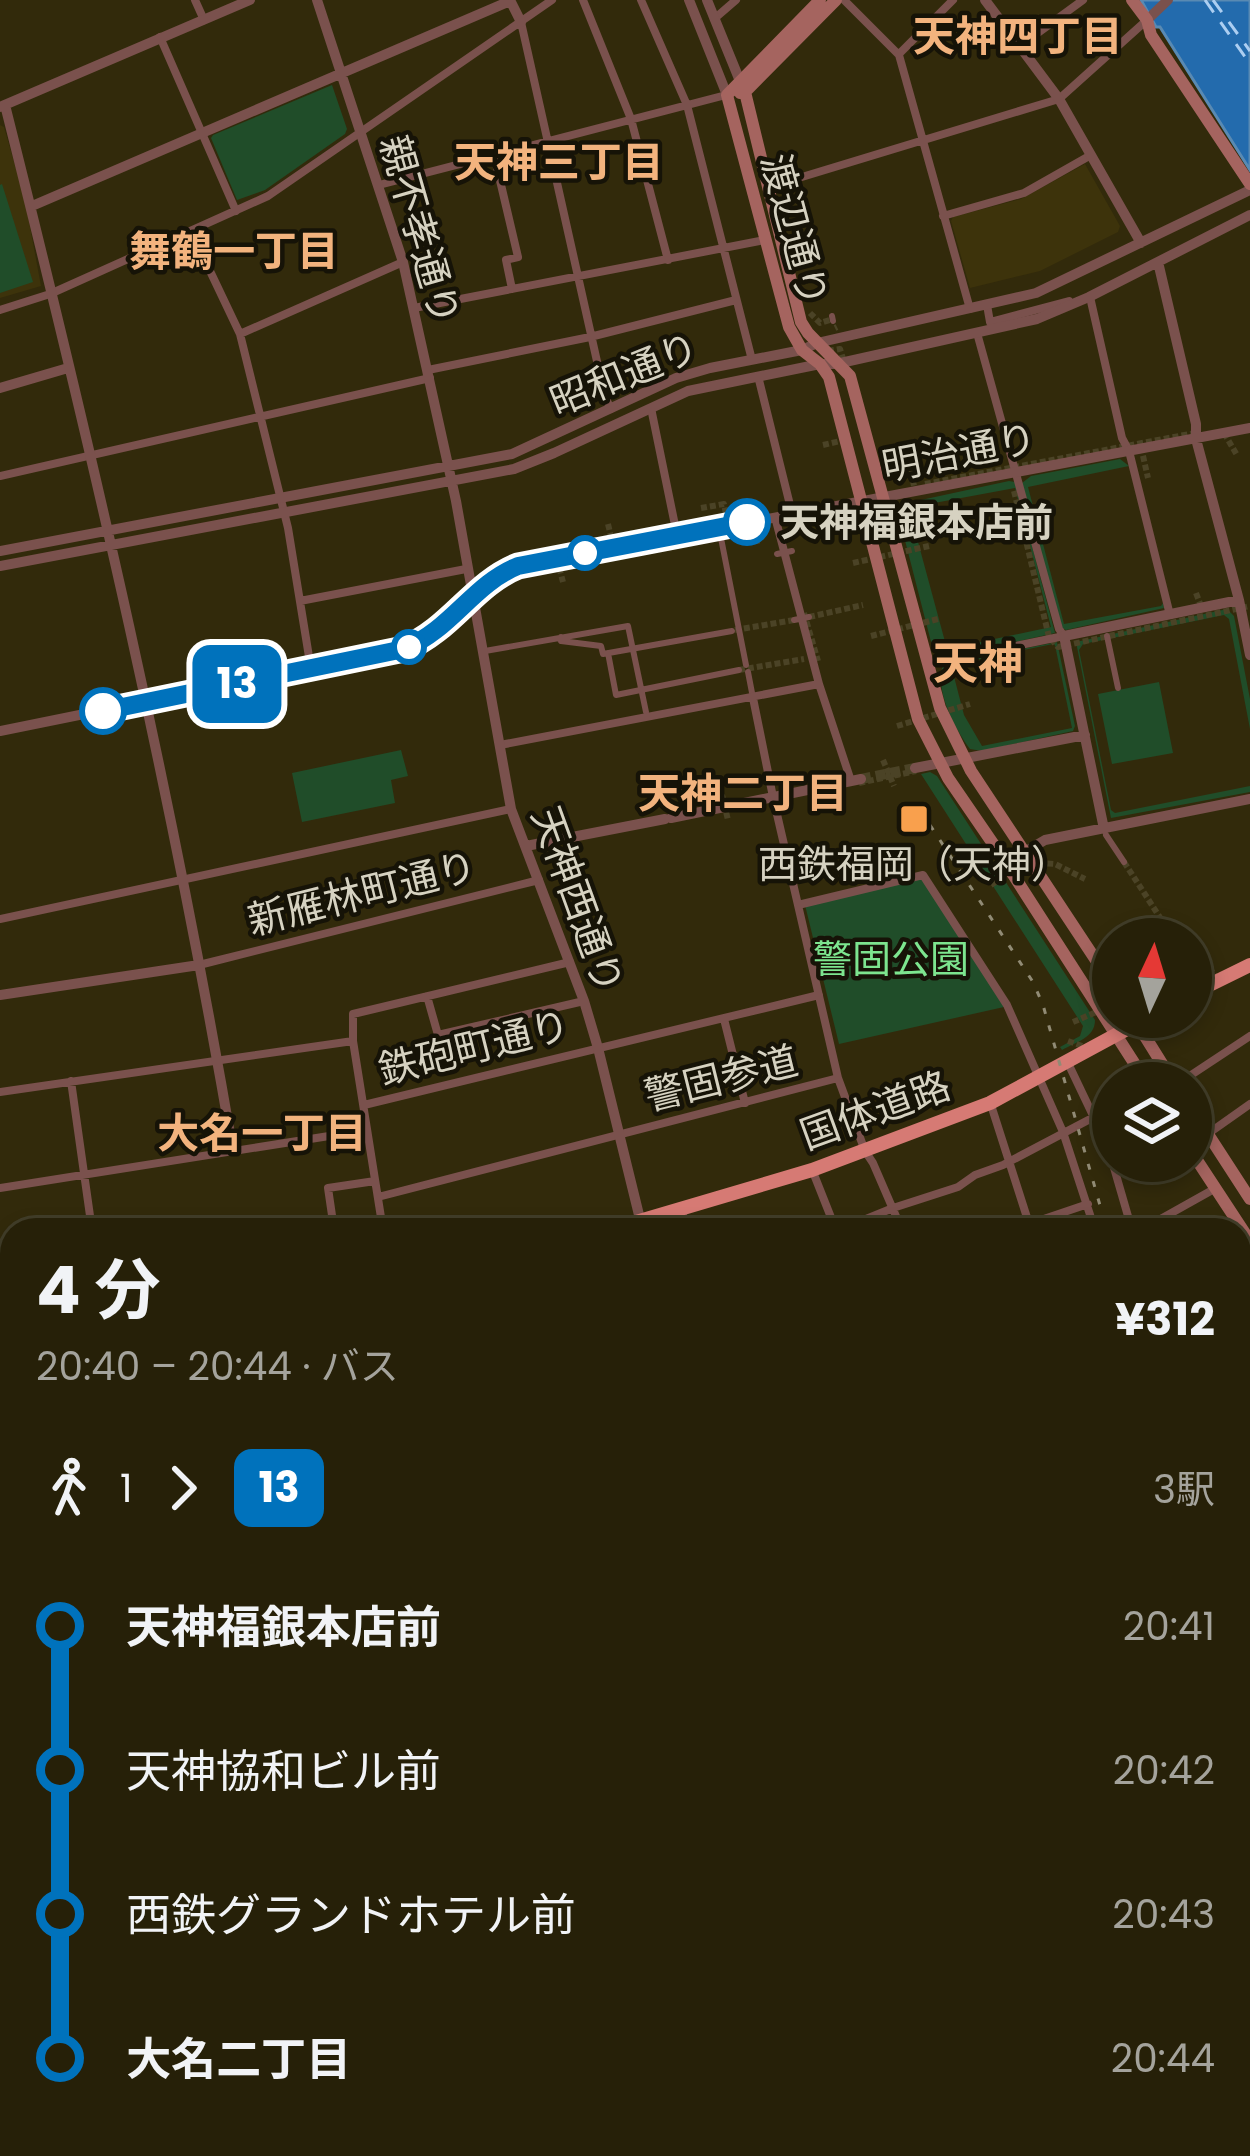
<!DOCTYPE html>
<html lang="ja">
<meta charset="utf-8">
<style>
:root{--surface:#262008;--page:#2e2812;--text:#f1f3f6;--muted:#a4a39c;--line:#423e29}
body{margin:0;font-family:Poppins,"Noto Sans JP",sans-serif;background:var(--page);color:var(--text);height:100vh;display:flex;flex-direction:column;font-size:45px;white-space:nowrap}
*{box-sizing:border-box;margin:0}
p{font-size:39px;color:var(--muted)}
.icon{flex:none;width:66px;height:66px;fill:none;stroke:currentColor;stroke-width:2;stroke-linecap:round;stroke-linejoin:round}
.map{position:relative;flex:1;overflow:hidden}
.details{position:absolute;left:0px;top:1218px;width:1251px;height:939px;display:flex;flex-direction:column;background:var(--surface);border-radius:36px 36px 0 0;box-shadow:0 6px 18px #0003,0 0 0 3px var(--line)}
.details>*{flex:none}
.badge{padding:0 24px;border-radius:18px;font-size:42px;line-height:78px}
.needle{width:78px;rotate:4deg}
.controls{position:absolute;left:1092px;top:918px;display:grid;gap:24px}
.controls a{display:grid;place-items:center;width:120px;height:120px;border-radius:50%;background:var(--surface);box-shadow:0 6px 18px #0003,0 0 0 3px var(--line);font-size:60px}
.map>.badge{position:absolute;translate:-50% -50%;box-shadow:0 0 0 6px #fff}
.legs{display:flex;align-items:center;gap:18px;height:132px;padding:0 36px;font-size:39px}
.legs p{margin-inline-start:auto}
.headline{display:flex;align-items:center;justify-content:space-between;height:204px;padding:0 36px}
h1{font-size:66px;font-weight:700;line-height:90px}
ul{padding:0 36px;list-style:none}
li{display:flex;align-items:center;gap:42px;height:144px;font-size:45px}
li i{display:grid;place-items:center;width:18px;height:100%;margin:0 15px;background:currentColor}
li i::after{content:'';width:30px;height:30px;margin:-15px;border:9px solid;border-radius:50%;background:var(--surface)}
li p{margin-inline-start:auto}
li:first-child i{background:linear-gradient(#0000 50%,currentColor 0)}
li:last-child i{background:linear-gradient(currentColor 50%,#0000 0)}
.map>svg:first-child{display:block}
.built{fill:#3d330b}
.green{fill:#204d29;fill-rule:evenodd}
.water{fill:#236bad;stroke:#598ab3;stroke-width:3}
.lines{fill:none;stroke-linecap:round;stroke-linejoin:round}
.ferry{stroke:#accef1;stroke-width:3;stroke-dasharray:15 12;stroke-linecap:butt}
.pedestrian-tunnel{stroke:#4b4326;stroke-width:6;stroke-dasharray:6 3;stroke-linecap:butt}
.tertiary-tunnel{stroke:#4b4326;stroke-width:10;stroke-dasharray:10 5;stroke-linecap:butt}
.pedestrian{stroke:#7a514d;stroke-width:6}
.minor{stroke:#7a514d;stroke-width:8}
.tertiary{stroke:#7a514d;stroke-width:10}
.secondary{stroke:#a5645f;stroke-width:12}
.primary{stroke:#c7736d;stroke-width:14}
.trunk{stroke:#d67a74;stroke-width:14}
.rail{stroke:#918b75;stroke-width:3;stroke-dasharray:6 12;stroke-linecap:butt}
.line-1-casing{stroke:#fff;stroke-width:27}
.line-1{stroke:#0072bc;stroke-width:18}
.stop-1-dot{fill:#fff;stroke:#0072bc;stroke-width:6}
.poi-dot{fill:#f9a04d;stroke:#161307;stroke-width:4.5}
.labels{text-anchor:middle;stroke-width:9;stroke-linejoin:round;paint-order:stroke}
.street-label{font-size:39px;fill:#d6d2c1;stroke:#161307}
.stop-label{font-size:39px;font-weight:bold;fill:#d6d2c1;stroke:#161307;text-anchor:start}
.poi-label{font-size:39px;fill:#d6d2c1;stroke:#161307}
.park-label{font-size:39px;fill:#7de58f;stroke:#161307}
.neighbourhood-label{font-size:42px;font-weight:bold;fill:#f2b37e;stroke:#161307}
.quarter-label{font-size:45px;font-weight:bold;fill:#f2b37e;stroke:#161307}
</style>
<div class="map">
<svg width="1250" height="2156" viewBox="0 0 1250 2156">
<rect width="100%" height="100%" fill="#322a0b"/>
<path class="built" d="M 0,125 L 4,127 L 25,200 L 41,286 L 0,298 Z
M 1085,164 L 1120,226 L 1118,232 L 1040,271 L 970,288 L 951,221 L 953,217 L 1021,199 Z"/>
<path class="green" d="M 332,85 L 347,129 L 345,134 L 265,190 L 237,200 L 211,138 L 213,135 Z
M 2,184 L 33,282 L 0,293 L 0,185 Z
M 1120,459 L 1129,466 L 1028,487 L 1064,624 L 1161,606 L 1163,603 L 1164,608 L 1066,630 L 1062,628 L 1022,483 L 1031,476 Z
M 1009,481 L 1015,482 L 1055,633 L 947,657 L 938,655 L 931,642 L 898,513 L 907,503 ZM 1015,488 L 1051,627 L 947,649 L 911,516 L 918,506 Z
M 1227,609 L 1234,616 L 1250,699 L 1250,729 L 1229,619 L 1224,615 L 1083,644 L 1079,650 L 1111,810 L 1115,813 L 1250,786 L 1250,792 L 1111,818 L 1076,642 Z
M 1057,642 L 1075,726 L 1073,731 L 982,751 L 970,749 C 955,729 934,690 943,665 ZM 1053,644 L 1055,645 L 1072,728 L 982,746 L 964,715 L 951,665 Z
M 1159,682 L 1173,753 L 1112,764 L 1098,694 Z
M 401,750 L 408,776 L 391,780 L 395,803 L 302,822 L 292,773 Z
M 930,772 L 937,776 L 1095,1020 C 1095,1038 1076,1042 1062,1050 L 1060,1047 L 1080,1036 L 1083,1026 L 921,774 Z
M 923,878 L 1004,1007 L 839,1044 L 805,905 Z"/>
<path class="water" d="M 1141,0 L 1250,0 L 1250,170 L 1160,27 L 1156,27 Z"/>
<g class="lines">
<path class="ferry" d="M 1205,0 L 1250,64
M 1213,0 L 1250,51"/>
<path class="pedestrian-tunnel" d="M 810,313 L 820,323 L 833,319
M 835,328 L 837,327
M 828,351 L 840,349 L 845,365
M 1224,433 L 1237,455
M 823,445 L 845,440
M 1141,447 L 1148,478
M 911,471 L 914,486
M 925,484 L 1195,433
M 1014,491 L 1049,637 L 1058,647 L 1250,606
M 701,508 L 724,504 L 728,524
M 608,524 L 613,545
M 754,524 L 757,544
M 557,559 L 563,582
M 853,563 L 929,546
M 1196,593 L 1201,606
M 804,613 L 818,661
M 809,617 L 863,605
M 735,630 L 794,620
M 871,636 L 938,619
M 739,670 L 804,659
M 897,726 L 970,704
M 883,760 L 894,786
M 859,783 L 916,771
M 722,795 L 728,820
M 1124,862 L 1174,939
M 991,885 L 1027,862 L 1055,864 L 1085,879
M 1194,945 L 1215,976
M 1073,1022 L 1101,1010
M 1068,1041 L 1085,1047
M 1129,1079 L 1131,1083"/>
<path class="tertiary-tunnel" d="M 861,779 L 915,768"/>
<path class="pedestrian" d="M 832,316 L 833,321
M 719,528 L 746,665
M 777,554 L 792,551
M 794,620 L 809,617
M 1107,636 L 1118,688
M 561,637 L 561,641 L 601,646 L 603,654 L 732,631
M 485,651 L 628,626 L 646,712
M 608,653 L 616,695 L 739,670
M 748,672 L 753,698
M 1106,835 L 1124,862
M 1191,966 L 1195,973"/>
<path class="minor" d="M 195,0 L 204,20
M 583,0 L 631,119 L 668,260
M 641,0 L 687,105 L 752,360
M 844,0 L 899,55 L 970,309
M 714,19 L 736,0
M 521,22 L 605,397 L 611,409
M 160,37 L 236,211
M 1020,46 L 1083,0
M 899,54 L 953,0
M 494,155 L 518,257 L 506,260 L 512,289
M 379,185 L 726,95
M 769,187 L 1059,99 L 1147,20
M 943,216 L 1024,193 L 1091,155
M 191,231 L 240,334 L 288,528 L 311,669
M 1090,297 L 1122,438 L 1129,451 L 1170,615
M 987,305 L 990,322 L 1069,301
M 414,308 L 765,240
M 0,310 L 50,294 L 268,196 L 552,0
M 240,334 L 403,262
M 428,370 L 590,337 L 736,300
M 758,376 L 792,513
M 651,408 L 677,535
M 0,476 L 430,378
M 775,517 L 819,684 L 851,781
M 300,601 L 466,569
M 929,664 L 1064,636 L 1059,629 L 977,333
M 753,698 L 773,797 L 838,1078 L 865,1151 L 873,1163 L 902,1230
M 500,745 L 819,684
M 798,905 L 923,875 L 1007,1005 L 1063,1132 L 1095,1230
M 0,919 L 511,809
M 199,965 L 539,880
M 427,996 L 438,1035 L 584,1001
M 724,1019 L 745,1103
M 1067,1061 L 1108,1147 L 1132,1230
M 71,1081 L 92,1230
M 1179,1083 L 1250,1036
M 0,1092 L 353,1041
M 364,1105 L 819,995
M 991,1105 L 1031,1230
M 1209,1133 L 1250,1104
M 813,1172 L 836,1230
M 0,1188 L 367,1130
M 378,1197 L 838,1078
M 681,1209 L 688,1230
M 1029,1224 L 1088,1204
M 334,1229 L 328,1188 L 375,1181
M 327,1230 L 381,1222
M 383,1230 L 353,1041 L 353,1014 L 570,962
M 839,1230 L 893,1208 L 958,1187 L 975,1175 L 1003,1165 L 1113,1107
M 1141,1230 L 1216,1188
M 1239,1318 L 1250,1299
M 0,1338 L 7,1369 L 0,1387
M 1239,1453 L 1250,1446
M 1239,1557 L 1250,1577
M 0,1599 L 12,1635
M 0,1682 L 12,1678
M 1239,1717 L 1250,1734
M 0,1740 L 12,1777
M 0,1830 L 12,1826
M 1239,1838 L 1250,1831
M 1239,1949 L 1250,1974
M 1239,2053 L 1250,2047
M 0,2116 L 12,2113
M 1239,2122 L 1250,2141
M 186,2145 L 190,2156
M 389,2145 L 393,2156
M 502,2145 L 506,2156
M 867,2145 L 873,2156
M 625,2156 L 650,2145
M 734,2156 L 753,2145
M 898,2156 L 917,2145
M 1027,2156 L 1029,2145
M 1071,2156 L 1088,2145
M 1104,2156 L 1104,2145
M 1122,2156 L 1122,2145"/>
<path class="tertiary" d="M 317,0 L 403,262 L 456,501 L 511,809 L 584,1001 L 598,1048 L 640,1219
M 510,0 L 521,22
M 689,0 L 727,95
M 707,0 L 742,86
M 985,0 L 1059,99 L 1141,243
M 1147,20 L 1168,0
M 5,105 C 92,451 173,799 233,1151
M 0,107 L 250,0
M 32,206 L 510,1
M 1158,262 L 1196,424 L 1196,439 L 1239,600 L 1250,655
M 0,388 L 68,368
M 0,551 L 512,454 L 676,378 L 710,368 L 802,350 L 817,343 L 1036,293 L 1250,190
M 0,566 L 514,469 L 554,453 L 688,391 L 820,364 L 836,364 L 1037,319 L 1089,297 L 1250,215
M 0,731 L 404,649 C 452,629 473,585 518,566 L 1250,428
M 915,768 L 1085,735
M 671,818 L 861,779
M 1104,829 L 1064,636 L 1239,600
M 526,846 L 665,819
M 1006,863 L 1045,840 L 1250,799
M 0,995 L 199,965
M 1239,1261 L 1250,1243
M 1239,1294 L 1250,1279
M 1239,1650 L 1250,1643
M 0,1903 L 12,1939
M 1239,1977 L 1250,1978
M 0,2011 L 12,2007
M 83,2145 L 86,2156
M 1137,2145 L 1144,2156
M 1158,2145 L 1165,2156
M 286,2156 L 316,2145
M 433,2156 L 438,2145
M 1002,2156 L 1003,2145"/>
<path class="secondary" d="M 1132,0 L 1147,20 L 1151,35 L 1250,184
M 745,92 L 801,322 L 808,333 L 850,376 L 940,708 L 971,771 L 1113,986
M 740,93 L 745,92 L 836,0
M 727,95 L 789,327 L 802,350 L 820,364 L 829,377 L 918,719 L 948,778 L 996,848 L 1147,1083
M 727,95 L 820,0
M 1133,1017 L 1174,1083
M 1191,1108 L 1250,1199
M 1191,1151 L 1250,1241"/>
<path class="primary" d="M 0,1554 L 12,1565
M 618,2145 L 622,2156"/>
<path class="trunk" d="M 1191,994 L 1250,965
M 609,1230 L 812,1170 L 990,1103 L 1149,1017
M 0,1367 L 12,1369"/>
<path class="rail" d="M 930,825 L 1033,982 L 1043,1005 L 1107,1230
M 1115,2156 L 1116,2145"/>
</g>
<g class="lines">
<defs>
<path id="line-1" d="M 103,711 L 404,649 C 452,629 473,584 518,566 L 747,522"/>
</defs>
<use href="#line-1" class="line-1-casing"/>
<use href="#line-1" class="line-1"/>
</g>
<g class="stop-1-dot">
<circle cx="747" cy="522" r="21"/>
<circle cx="585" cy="553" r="15"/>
<circle cx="409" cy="647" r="15"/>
<circle cx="103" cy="711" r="21"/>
</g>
<rect class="poi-dot" x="899" y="804" width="30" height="30" rx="6"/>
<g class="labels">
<g class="street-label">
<text transform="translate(420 230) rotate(74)" y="14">親不孝通り</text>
<text transform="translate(795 230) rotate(75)" y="14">渡辺通り</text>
<text transform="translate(624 374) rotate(-22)" y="14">昭和通り</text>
<text transform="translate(959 452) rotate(-11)" y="14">明治通り</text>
<text transform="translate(362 893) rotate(-14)" y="14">新雁林町通り</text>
<text transform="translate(578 900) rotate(70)" y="14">天神西通り</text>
<text transform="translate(474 1047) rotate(-14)" y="14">鉄砲町通り</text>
<text transform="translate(721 1078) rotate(-14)" y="14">警固参道</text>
<text transform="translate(875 1110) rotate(-20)" y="14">国体道路</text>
</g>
<g class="stop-label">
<text x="780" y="536">天神福銀本店前</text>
</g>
<g class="poi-label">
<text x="914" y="878">西鉄福岡（天神）</text>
</g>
<g class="park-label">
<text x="891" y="973">警固公園</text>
</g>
<g class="neighbourhood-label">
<text x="1018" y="51">天神四丁目</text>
<text x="559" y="177">天神三丁目</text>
<text x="234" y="266">舞鶴一丁目</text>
<text x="743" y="808">天神二丁目</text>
<text x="262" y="1148">大名一丁目</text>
</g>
<g class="quarter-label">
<text x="978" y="679">天神</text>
</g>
</g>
</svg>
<div class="controls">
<a><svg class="needle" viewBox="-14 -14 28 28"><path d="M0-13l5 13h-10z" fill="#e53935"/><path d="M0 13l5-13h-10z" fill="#a4a39c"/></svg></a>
<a><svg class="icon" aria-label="layers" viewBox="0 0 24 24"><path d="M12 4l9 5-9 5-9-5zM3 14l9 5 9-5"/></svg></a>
</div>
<b class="badge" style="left:237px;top:684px;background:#0072bc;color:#fff">13</b>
<section class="details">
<div class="headline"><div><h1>4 分</h1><p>20:40 – 20:44 · バス</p></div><b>¥312</b></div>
<div class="legs"><svg class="icon" aria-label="walk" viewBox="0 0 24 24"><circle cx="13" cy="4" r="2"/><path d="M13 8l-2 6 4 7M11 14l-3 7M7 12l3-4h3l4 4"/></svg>1<svg class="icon" aria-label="forward" viewBox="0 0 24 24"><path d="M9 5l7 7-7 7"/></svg><b class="badge" style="background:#0072bc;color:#fff">13</b><p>3駅</p></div>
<ul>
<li><i style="color:#0072bc"></i><b>天神福銀本店前</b><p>20:41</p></li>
<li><i style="color:#0072bc"></i><span>天神協和ビル前</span><p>20:42</p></li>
<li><i style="color:#0072bc"></i><span>西鉄グランドホテル前</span><p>20:43</p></li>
<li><i style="color:#0072bc"></i><b>大名二丁目</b><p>20:44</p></li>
</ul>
</section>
</div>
